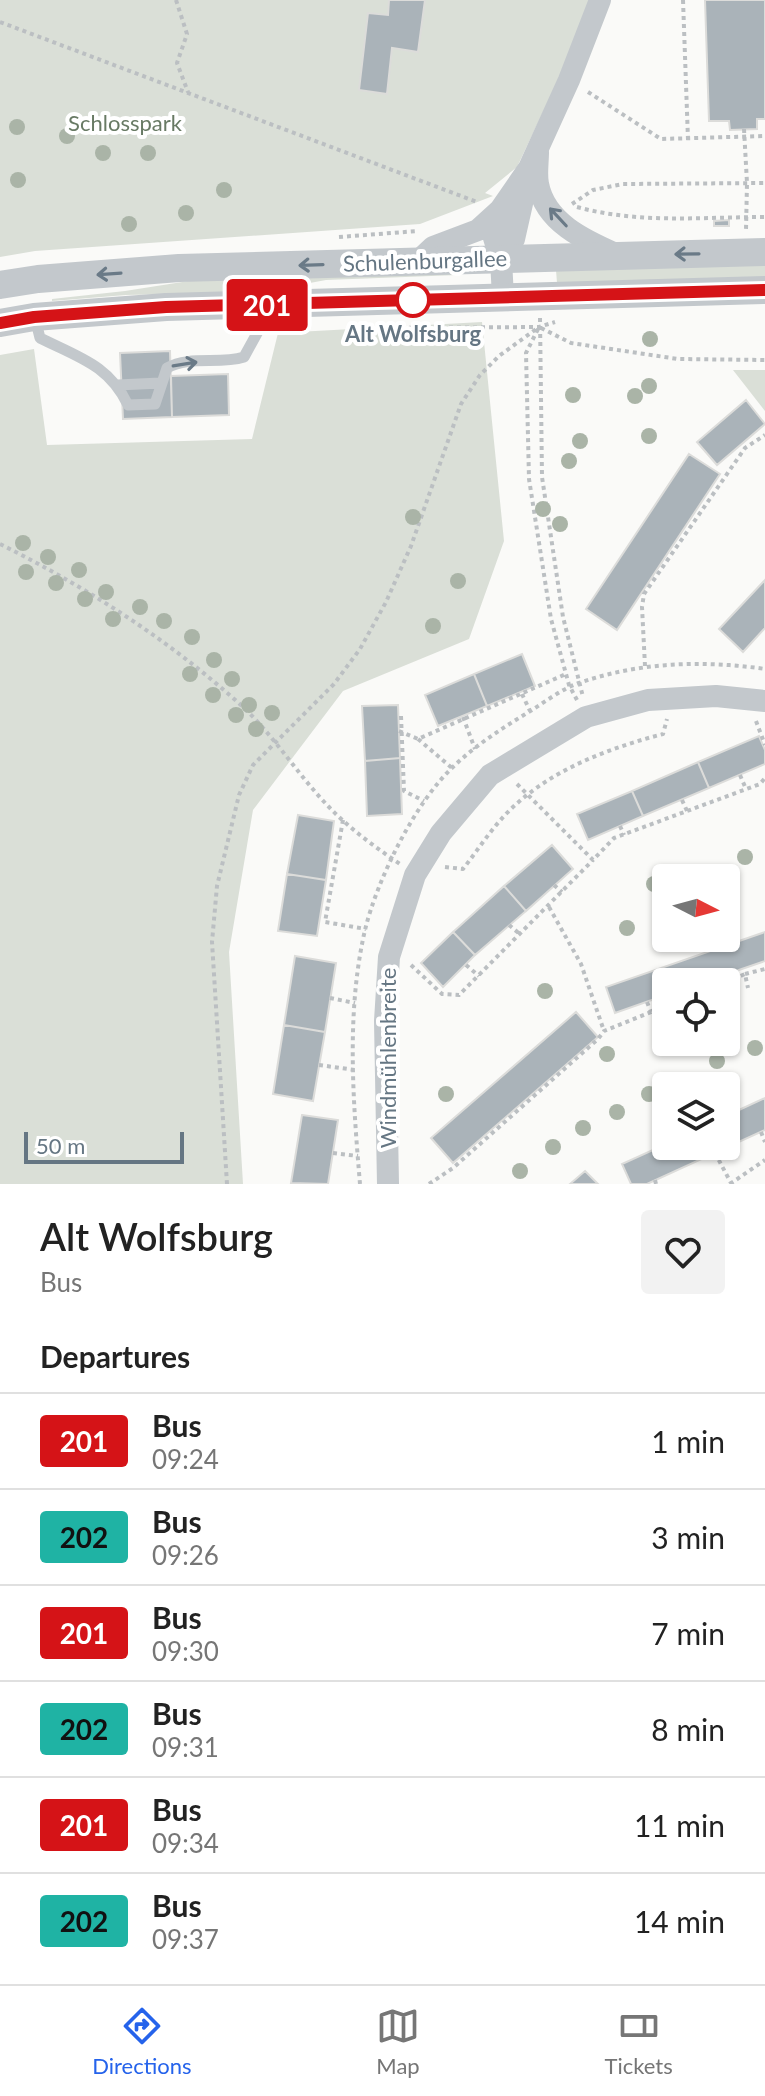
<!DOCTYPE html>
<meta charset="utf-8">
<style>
:root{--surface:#fff;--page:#f2f2f2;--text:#222;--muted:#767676;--line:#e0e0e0;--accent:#2563eb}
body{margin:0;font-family:Lato,sans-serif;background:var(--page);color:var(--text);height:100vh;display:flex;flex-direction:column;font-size:30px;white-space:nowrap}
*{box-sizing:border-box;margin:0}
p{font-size:26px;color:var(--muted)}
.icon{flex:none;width:44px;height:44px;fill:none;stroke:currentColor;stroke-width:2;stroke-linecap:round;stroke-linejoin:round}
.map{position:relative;height:1184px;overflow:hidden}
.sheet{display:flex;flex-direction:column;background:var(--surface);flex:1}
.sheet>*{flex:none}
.badge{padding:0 16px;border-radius:6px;font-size:28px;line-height:52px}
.needle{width:52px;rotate:96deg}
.buttons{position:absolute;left:652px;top:864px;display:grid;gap:16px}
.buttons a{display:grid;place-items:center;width:88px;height:88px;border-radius:8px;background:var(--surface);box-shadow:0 2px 6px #0004;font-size:40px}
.scale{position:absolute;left:24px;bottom:20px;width:160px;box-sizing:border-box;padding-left:8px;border:4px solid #657683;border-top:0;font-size:22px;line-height:28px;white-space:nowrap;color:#657683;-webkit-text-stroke:6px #fff;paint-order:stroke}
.map>.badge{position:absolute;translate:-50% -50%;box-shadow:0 0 0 4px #fff}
h2{padding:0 40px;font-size:30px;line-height:72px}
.round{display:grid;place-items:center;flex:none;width:84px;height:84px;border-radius:8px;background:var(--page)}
.overview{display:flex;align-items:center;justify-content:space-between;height:136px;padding:0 40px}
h1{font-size:38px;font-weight:600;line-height:60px}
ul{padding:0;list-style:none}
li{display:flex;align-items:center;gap:24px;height:96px;padding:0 40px;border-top:2px solid var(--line)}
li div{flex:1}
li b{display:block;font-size:30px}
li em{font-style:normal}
li .badge{min-width:88px;font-weight:700;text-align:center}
.tabs{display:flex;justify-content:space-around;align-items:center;height:112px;border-top:2px solid var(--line);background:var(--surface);font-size:22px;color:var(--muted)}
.tabs a{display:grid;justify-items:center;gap:4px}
.tabs .on{color:var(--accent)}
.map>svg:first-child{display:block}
.green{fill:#dadfd7}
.building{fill:#aab3b9;stroke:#dcdcda;stroke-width:2}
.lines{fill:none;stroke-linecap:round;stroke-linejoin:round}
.path{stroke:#bbbfc2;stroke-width:4;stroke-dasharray:4 4;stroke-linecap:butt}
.service{stroke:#c3c8cc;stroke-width:11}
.minor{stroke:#c3c8cc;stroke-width:22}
.tertiary{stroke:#c3c8cc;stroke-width:28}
.tree{fill:#aab4a7}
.oneway{stroke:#6a7a87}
.line-casing{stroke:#fff;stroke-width:18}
.line{stroke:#d51317;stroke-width:12}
.stop-dot{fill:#fff;stroke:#d51317;stroke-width:4}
.labels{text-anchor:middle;stroke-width:8;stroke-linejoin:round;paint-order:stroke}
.park-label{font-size:22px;fill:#687a64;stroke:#fff}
.street-label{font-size:22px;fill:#657683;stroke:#fff}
.stop-label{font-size:22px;font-weight:bold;fill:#657683;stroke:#fff}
</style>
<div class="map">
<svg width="765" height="1184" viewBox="0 0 765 1184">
<rect width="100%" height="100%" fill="#fafaf8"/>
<path class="green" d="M 0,0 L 590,0 L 560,76 L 517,167 L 485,193 L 493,196 L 420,224 L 35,251 L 0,257 Z
M 765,263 L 765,277 L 557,283 L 556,270 Z
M 458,271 L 458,275 L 326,280 L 261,292 L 126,295 L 52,301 L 52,299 L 125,291 L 195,280 Z
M 482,322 L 504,541 L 469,639 L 343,691 L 253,810 L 229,952 L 243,1184 L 0,1184 L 0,355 L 34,349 L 47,445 L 252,439 L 278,333 Z
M 733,370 L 765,370 L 765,411 Z"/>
<path class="building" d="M 389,0 L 425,0 L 418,52 L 392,48 L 387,94 L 359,90 L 368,13 L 388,15 Z
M 705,0 L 765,0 L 765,119 L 757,119 L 757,129 L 730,130 L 729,121 L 709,121 Z
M 729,220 L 729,226 L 714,226 L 714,221 Z
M 400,334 L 413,334 L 413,341 L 400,341 Z
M 170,351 L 172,417 L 123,419 L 120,353 Z
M 228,374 L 229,415 L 172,417 L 171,376 Z
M 746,400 L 765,424 L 717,465 L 697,442 Z
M 689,454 L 720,474 L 617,630 L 586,609 Z
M 765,580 L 765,628 L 743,652 L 719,629 Z
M 522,654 L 535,686 L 487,706 L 474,674 Z
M 474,674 L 487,706 L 438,726 L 425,695 Z
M 398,705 L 400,758 L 365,761 L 362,706 Z
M 759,736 L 765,750 L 765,764 L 709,788 L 698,762 Z
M 400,758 L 402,814 L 367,816 L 365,761 Z
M 698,762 L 709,788 L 643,816 L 632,791 Z
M 632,791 L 643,816 L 588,840 L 577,814 Z
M 298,815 L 334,821 L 326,880 L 287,874 Z
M 552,845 L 573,869 L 526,911 L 504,886 Z
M 287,874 L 326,880 L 317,936 L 278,931 Z
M 504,886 L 526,911 L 475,955 L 453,932 Z
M 453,932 L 475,955 L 443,987 L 421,963 Z
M 765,932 L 765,961 L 704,982 L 666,982 L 666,995 L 615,1013 L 606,987 Z
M 295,956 L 336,963 L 325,1032 L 284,1025 Z
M 576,1012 L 598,1037 L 453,1163 L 431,1138 Z
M 284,1025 L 325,1032 L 313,1101 L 273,1094 Z
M 765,1098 L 765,1130 L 647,1184 L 631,1184 L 622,1164 L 666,1144 L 666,1146 L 726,1146 L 726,1116 Z
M 302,1115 L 338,1120 L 328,1184 L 291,1183 Z
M 585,1171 L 598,1184 L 570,1184 Z"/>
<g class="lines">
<path class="path" d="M 176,0 L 187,34 L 177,63 L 188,92
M 683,0 L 688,140
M 0,22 L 477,202
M 588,92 L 661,139 L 765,136
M 744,129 L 747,183 L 746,230
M 572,204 L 593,190 L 623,184 L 765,183
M 577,207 C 639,224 701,217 765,217
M 339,237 L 418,231
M 540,318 L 542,477 L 563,617 L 583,697
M 377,328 L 539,327 L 555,322
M 541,328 L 571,343 L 678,359 L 765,360
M 538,329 L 526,353 L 529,479 L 551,619 L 569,685 L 577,700
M 0,544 C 88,588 169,640 242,706 C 275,737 298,775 329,807 C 350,829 375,847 400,864
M 645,666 L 642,607 L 644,594 L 745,448 L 765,435
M 522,694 L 530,711
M 401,716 L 404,791 L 424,801
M 463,717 L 475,749
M 756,721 L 765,745
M 399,731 L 418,739 L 566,674
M 418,739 L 452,768
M 740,775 L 746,789
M 517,784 L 593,860 L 614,838 L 760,784 L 765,778
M 682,800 L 687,811
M 343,820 L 325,922 L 366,929
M 620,826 L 624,835
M 445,867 L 463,869 C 477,851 490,831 505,815 C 547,771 606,749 663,734 L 667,719
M 554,885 L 562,892
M 549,907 L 581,964 L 604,1031
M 509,925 L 521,935
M 411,965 L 442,994 L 459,995 L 593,860
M 466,965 L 479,976
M 745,974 L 765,969
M 709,980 L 709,982
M 726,982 L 745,974 L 748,988
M 330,998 L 355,1003
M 647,1002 L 651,1012
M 319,1065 L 355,1070
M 761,1132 L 765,1142
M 333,1153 L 358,1156
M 715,1153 L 731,1183
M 655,1180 L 656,1184
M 227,1184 L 212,942 L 217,886 L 239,795 L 253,765 L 334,684 L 360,649 L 386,602 L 411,546 L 461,404 L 480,375 L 499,356 L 539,327
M 360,1184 C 353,1101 346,1012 365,930 C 377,880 415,802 454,766 C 476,745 501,729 527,713 C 544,703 561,689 579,683 C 639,662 703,660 765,669
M 429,1184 L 453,1168 L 598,1039 L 604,1031 L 666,1006
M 730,1184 L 765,1160"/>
<path class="service" d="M 35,318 L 40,338 C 78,357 109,365 128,405 L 155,404 L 167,368 C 190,355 219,365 244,357 L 261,326 L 281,308
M 118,385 L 160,383"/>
<path class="minor" d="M 538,152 C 538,162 536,174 538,184 C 545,222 584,240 616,254
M 501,260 L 514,239 L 528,177
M 417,262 L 433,247 L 478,230 L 500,210
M 503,297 L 501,260 L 494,238 L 500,210 L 529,168 L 569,80 L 600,0
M 388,1184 L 385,1021 L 389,957 L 415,875 L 441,833 L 490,775 L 586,717 L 648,700 L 716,696 L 765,701"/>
<path class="tertiary" d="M 0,285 L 38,279 L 179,268 L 765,252
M 0,323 L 34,317 L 166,307 L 765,290"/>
</g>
<g class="tree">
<circle cx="17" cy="127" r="8"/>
<circle cx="67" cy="136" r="8"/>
<circle cx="103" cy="153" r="8"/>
<circle cx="148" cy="153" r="8"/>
<circle cx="18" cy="180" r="8"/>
<circle cx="224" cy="190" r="8"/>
<circle cx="186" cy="213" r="8"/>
<circle cx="129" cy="224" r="8"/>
<circle cx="650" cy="339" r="8"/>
<circle cx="649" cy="386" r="8"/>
<circle cx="573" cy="395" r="8"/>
<circle cx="635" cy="396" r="8"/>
<circle cx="649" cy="436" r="8"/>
<circle cx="580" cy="441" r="8"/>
<circle cx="569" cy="461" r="8"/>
<circle cx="543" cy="509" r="8"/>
<circle cx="413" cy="517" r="8"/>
<circle cx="560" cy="524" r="8"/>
<circle cx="23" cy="543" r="8"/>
<circle cx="48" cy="557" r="8"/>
<circle cx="79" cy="570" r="8"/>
<circle cx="26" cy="572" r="8"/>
<circle cx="458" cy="581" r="8"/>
<circle cx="56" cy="583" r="8"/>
<circle cx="106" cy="592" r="8"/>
<circle cx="85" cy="599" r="8"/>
<circle cx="140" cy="607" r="8"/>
<circle cx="113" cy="619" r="8"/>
<circle cx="164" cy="621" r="8"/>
<circle cx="433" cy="626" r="8"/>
<circle cx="192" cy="637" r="8"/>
<circle cx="214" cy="660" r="8"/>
<circle cx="190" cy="674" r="8"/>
<circle cx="232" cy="679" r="8"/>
<circle cx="213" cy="695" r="8"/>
<circle cx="249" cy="705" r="8"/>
<circle cx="272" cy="713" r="8"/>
<circle cx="236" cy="715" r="8"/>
<circle cx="256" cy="729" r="8"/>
<circle cx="745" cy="857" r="8"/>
<circle cx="654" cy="884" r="8"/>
<circle cx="627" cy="928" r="8"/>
<circle cx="545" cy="991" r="8"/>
<circle cx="755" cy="1048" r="8"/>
<circle cx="607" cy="1054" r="8"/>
<circle cx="717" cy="1061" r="8"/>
<circle cx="446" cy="1094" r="8"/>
<circle cx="649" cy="1094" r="8"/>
<circle cx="617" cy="1112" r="8"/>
<circle cx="583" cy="1128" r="8"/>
<circle cx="553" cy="1147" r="8"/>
<circle cx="520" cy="1171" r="8"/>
</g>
<defs><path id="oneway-shaft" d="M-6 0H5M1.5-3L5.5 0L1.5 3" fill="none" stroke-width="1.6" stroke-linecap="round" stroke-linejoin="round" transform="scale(2)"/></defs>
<g class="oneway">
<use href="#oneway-shaft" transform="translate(558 217) rotate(-133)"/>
<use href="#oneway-shaft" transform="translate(687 254) rotate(179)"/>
<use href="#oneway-shaft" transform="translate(311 265) rotate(178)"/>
<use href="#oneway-shaft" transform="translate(109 274) rotate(176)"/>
<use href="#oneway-shaft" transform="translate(185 364) rotate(-9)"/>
</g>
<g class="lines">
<defs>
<path id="line" d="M 0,323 L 34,317 L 166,307 L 765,290"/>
</defs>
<use href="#line" class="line-casing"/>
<use href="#line" class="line"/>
</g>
<circle class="stop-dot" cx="413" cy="300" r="16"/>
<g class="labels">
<g class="park-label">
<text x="125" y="131">Schlosspark</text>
</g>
<g class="street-label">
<text transform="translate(425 261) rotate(-2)" y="8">Schulenburgallee</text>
<text transform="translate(388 1058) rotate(-90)" y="8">Windmühlenbreite</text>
</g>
<g class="stop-label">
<text x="413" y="342">Alt Wolfsburg</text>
</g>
</g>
</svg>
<div class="buttons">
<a><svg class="needle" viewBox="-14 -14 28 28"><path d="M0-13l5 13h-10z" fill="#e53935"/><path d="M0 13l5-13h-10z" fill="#767676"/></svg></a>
<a><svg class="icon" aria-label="locate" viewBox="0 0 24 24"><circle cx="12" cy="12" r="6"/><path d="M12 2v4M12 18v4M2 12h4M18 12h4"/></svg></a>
<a><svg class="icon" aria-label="layers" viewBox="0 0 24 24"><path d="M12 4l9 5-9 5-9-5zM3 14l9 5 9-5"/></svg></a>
</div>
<div class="scale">50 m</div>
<b class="badge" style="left:267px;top:305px;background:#d51317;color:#fff">201</b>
</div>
<section class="sheet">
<div class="overview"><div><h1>Alt Wolfsburg</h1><p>Bus</p></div><a class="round"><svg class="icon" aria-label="heart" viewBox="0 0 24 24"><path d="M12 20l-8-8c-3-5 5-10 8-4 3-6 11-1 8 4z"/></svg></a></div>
<h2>Departures</h2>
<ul>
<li><span class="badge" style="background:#d51317;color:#fff">201</span><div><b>Bus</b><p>09:24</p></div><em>1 min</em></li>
<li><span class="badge" style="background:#1fb3a4;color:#111">202</span><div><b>Bus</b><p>09:26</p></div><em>3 min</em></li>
<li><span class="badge" style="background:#d51317;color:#fff">201</span><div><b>Bus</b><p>09:30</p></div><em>7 min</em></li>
<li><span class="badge" style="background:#1fb3a4;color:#111">202</span><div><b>Bus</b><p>09:31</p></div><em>8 min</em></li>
<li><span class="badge" style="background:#d51317;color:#fff">201</span><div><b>Bus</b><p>09:34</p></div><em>11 min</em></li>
<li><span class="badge" style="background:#1fb3a4;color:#111">202</span><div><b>Bus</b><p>09:37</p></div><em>14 min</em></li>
</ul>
</section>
<nav class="tabs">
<a class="on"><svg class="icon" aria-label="directions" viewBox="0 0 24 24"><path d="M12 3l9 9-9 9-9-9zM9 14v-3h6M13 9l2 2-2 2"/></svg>Directions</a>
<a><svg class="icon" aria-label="map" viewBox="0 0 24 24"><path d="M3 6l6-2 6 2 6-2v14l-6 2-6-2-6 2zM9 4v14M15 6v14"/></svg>Map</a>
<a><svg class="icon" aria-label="tickets" viewBox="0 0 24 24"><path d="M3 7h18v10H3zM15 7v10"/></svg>Tickets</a>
</nav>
